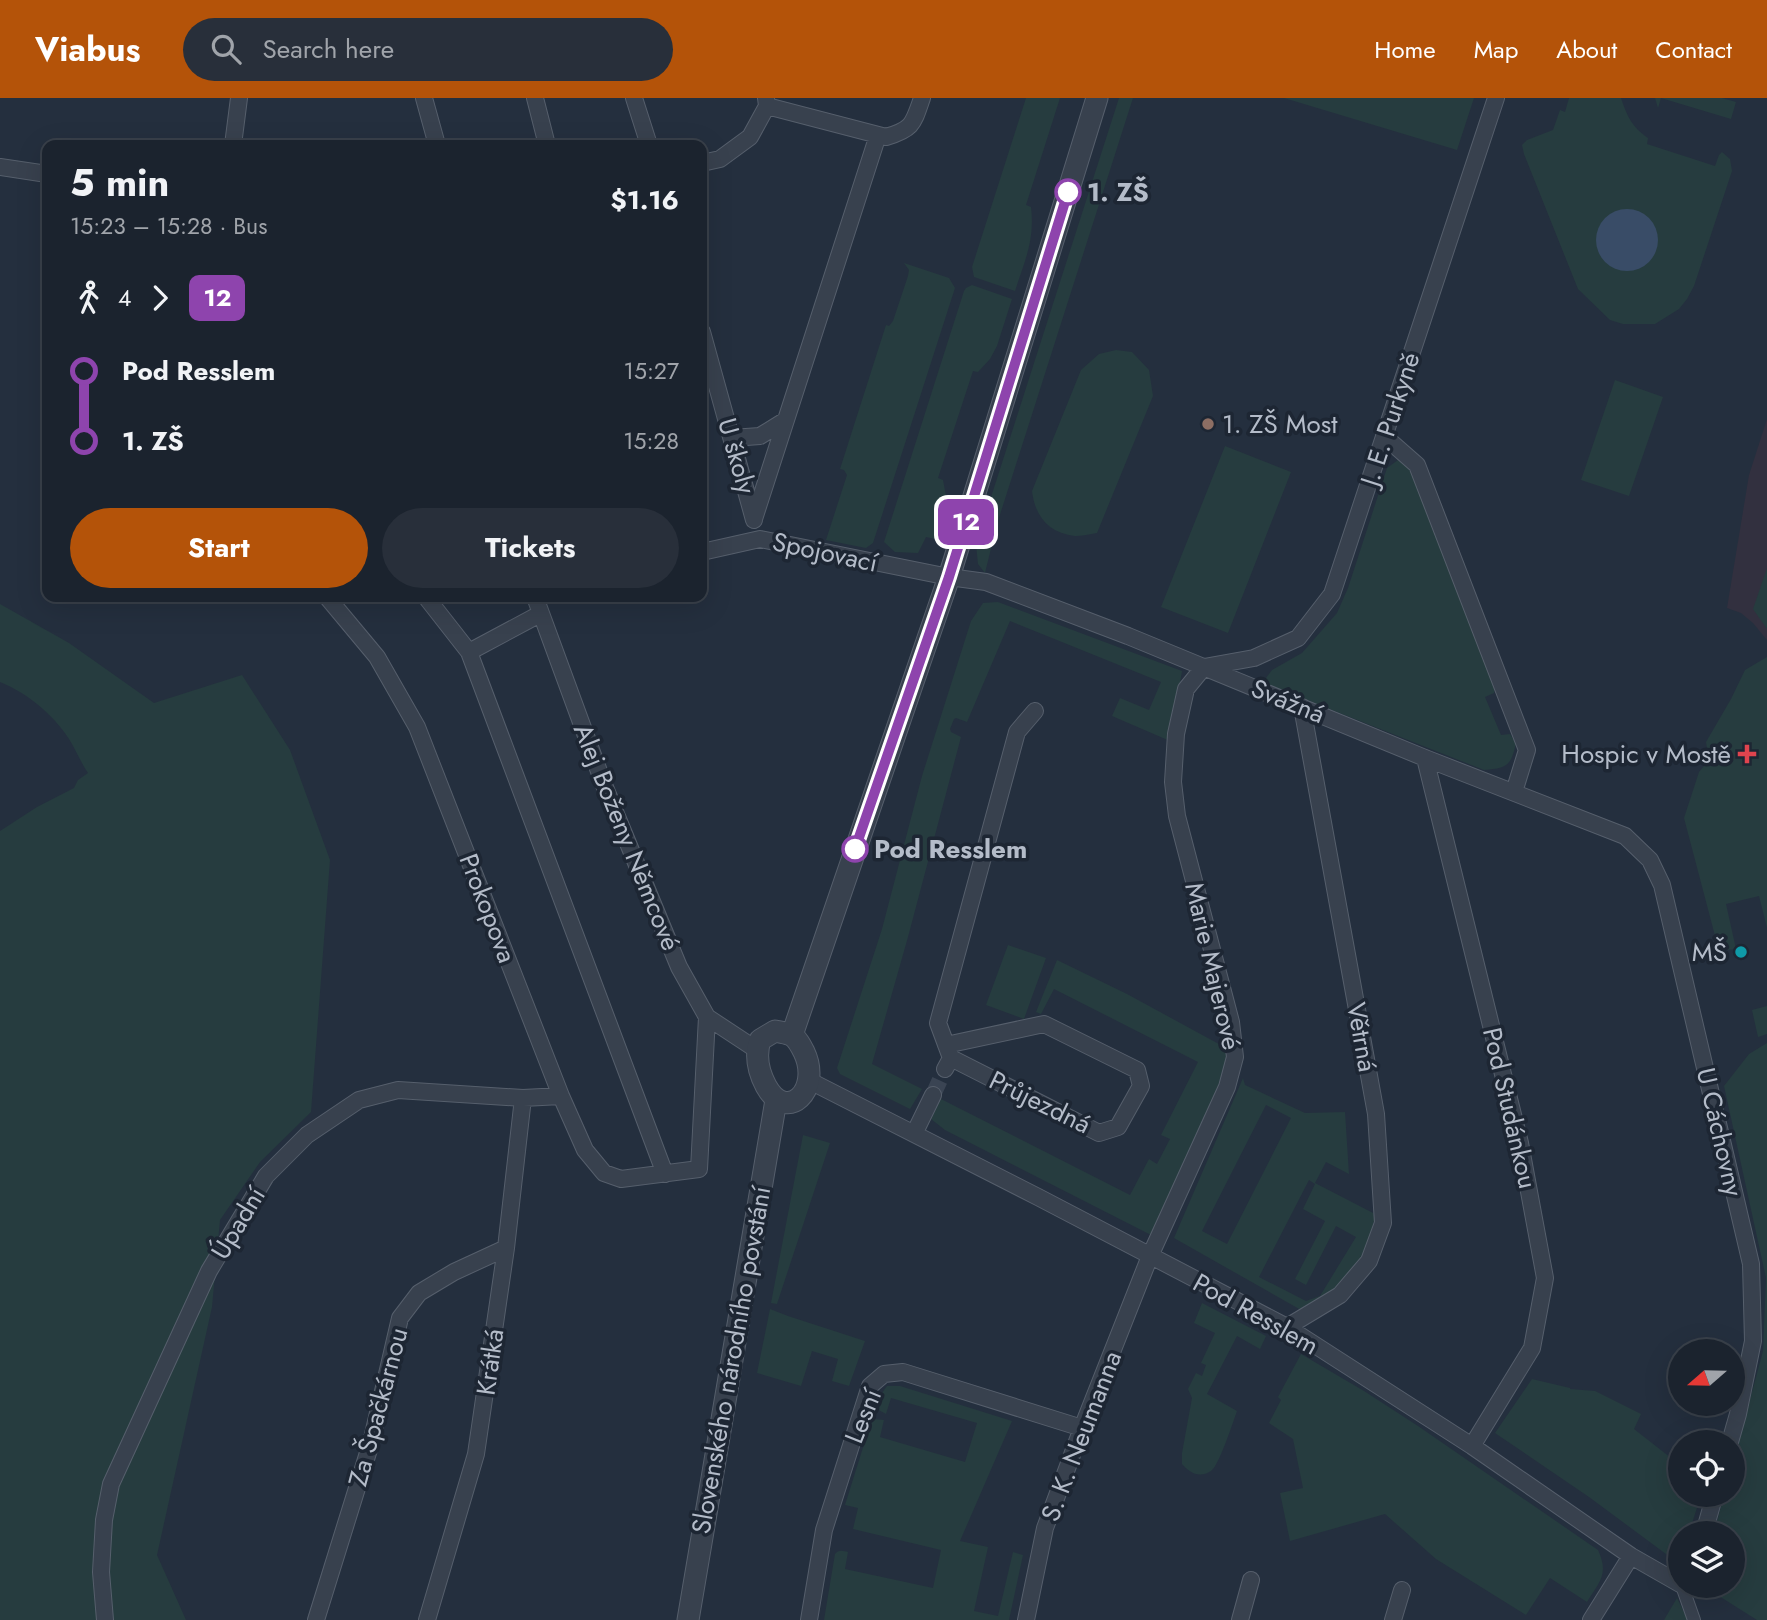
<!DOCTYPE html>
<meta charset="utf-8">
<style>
:root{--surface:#1b232e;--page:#282f3a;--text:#f1f3f6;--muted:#a0a4aa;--line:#39404a;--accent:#b45309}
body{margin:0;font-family:Jost,sans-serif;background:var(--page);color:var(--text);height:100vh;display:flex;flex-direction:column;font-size:26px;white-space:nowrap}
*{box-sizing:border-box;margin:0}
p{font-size:23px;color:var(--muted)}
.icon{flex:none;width:38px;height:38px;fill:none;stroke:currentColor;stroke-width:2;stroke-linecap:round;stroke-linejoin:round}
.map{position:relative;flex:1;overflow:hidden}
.sheet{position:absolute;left:42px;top:42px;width:665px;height:462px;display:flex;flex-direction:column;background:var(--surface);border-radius:14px;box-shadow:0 7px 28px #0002,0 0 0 2px var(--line)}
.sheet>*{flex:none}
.badge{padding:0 14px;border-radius:10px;font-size:24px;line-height:46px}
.needle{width:46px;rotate:250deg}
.buttons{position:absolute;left:1668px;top:1241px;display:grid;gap:14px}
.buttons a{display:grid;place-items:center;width:77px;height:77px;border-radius:50%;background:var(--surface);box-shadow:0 7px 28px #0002,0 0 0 2px var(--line);font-size:35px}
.map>.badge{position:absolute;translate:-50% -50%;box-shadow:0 0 0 4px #fff}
.legs{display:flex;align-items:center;gap:10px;height:77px;padding:0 28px;font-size:23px}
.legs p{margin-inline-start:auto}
.summary{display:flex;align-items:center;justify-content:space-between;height:119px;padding:0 28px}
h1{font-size:38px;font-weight:700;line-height:52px}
.action{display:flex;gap:14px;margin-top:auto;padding:14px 28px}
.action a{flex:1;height:80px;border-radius:42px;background:var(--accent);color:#fff;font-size:28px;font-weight:700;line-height:80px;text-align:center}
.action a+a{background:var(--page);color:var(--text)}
ul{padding:0 28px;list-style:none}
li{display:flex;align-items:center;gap:24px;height:70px;font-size:26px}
li i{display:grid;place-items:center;width:10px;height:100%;margin:0 9px;background:currentColor}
li i::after{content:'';width:18px;height:18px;margin:-9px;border:5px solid;border-radius:50%;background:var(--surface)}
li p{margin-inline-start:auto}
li:first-child i{background:linear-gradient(#0000 50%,currentColor 0)}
li:last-child i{background:linear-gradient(currentColor 50%,#0000 0)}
header{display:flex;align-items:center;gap:42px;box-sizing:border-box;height:98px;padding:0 35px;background:var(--accent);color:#fff}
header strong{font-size:33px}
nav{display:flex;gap:38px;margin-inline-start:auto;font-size:24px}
.search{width:490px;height:63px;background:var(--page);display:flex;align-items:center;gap:18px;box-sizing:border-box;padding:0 24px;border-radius:38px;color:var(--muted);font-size:26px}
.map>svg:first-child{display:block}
.medical{fill:#32303f}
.green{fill:#263c3f;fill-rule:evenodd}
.water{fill:#394c67}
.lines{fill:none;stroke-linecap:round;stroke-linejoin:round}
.minor-tunnel{stroke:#3a4453;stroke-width:16;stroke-dasharray:16 8;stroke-linecap:butt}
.pedestrian-casing{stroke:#565f6c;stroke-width:14}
.minor-casing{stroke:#565f6c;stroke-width:18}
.tertiary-casing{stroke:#565f6c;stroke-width:23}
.pedestrian{stroke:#38414e;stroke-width:12}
.minor{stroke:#38414e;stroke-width:16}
.tertiary{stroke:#38414e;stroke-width:21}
.line-1-casing{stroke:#fff;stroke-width:16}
.line-1{stroke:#8e44ad;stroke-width:10}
.stop-1-dot{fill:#fff;stroke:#8e44ad;stroke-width:3.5}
.education-dot{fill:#8d6e63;stroke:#1d2633;stroke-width:2.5}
.health-dot{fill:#e0444e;stroke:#1d2633;stroke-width:2.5}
.culture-dot{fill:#0f9aa8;stroke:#1d2633;stroke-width:2.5}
.labels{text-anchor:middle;stroke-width:7;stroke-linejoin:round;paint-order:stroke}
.stop-label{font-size:26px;font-weight:bold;fill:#b4bcc9;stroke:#1d2633;text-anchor:start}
.street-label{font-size:26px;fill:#b4bcc9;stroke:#1d2633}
.poi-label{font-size:26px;fill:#b4bcc9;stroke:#1d2633;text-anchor:end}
</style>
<header>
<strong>Viabus</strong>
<div class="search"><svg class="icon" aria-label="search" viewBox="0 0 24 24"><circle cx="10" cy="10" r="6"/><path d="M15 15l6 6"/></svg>Search here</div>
<nav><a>Home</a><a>Map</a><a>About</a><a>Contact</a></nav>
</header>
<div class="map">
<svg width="1767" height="1522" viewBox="0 0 1767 1522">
<rect width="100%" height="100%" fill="#242f3e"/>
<path class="medical" d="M 1767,321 L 1767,542 L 1753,525 L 1741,515 L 1727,510 L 1749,377 Z"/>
<path class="green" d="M 1026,0 L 1060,0 L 1026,107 L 1031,109 C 1035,142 1025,162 1015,193 L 974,179 L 972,169 Z
M 1119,0 L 1133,0 L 997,426 L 985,475 L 978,466 L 976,446 Z
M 1284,0 L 1474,0 L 1457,52 Z
M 1569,0 L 1621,0 C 1627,18 1632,29 1648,40 L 1647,46 L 1715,68 L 1719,57 L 1722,54 L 1730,61 L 1732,73 L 1694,188 L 1687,201 L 1679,211 L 1655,226 L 1623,226 L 1610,222 L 1578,191 L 1524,56 L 1522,47 L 1527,42 L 1553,32 L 1560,12 L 1565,14 Z
M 1655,0 L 1722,0 L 1736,4 L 1731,21 L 1661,0 L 1658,10 Z
M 904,165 L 949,180 L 955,190 L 873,445 L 866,450 L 826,442 L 847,377 L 844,372 L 840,371 L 886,227 L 889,228 L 893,223 L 908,178 L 909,172 Z
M 972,187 L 1012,201 L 997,248 L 990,261 L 978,274 L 973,273 L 938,380 L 943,382 L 947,403 L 935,441 L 926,439 L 918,455 L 895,454 L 884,444 L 964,193 L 966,190 Z
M 1116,252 L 1132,254 L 1149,272 L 1153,298 L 1097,435 C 1090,436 1082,438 1075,438 C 1048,435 1035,418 1032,393 L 1081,272 L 1099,256 Z
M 1615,282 L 1663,299 L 1629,398 L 1581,382 Z
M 1225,348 L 1291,374 L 1228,535 L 1161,509 Z
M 1398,362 L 1409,369 L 1496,584 L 1494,595 L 1485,599 L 1501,637 L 1510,636 L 1516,645 C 1511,668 1507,670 1484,672 L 1269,587 L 1266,580 L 1272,572 L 1302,555 L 1337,515 L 1348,490 L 1387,370 Z
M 1767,470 L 1767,531 L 1753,511 Z
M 998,504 L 1182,573 L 1170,643 L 1112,618 L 1120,600 L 1149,612 L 1161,584 L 1010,523 L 967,624 L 956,620 L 954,621 L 950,631 L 951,634 L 961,639 L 908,839 L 872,966 L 922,991 L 910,1011 L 840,976 L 837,970 L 882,831 L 922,678 L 971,523 L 983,505 Z
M 0,506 L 69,545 L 154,605 L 242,577 L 290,652 L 330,762 L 311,1014 L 260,1064 L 220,1122 L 212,1209 L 157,1457 L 186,1522 L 0,1522 L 0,733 L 37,709 L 74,690 L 78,682 L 88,675 C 81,665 76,652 69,641 C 53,616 27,595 0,584 Z
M 1767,559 L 1767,830 L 1759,798 L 1726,806 L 1736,851 L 1719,853 L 1684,720 L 1699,674 L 1709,662 L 1706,644 L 1731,601 L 1745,572 Z
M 1008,847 L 1046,860 L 1024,921 L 986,907 Z
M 1057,862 L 1127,896 L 1228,951 L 1226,963 L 1212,1007 L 1151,1137 L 945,1032 L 931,1021 L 941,1001 L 1130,1097 L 1149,1061 L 1157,1066 L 1170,1041 L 1161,1037 L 1198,964 L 1054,891 L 1041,916 L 1036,914 Z
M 1767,908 L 1767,936 L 1758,939 L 1752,912 Z
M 1767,945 L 1767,1522 L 1757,1522 L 1703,1488 L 1732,1488 L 1732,1435 L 1714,1435 L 1724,1397 L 1732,1396 L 1733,1365 L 1763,1253 L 1766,1180 L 1724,988 L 1749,956 Z
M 1243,980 L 1245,987 L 1305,1015 L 1345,1014 L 1349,1076 L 1326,1064 L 1315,1085 L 1375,1116 C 1372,1141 1359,1175 1340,1191 C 1329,1199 1313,1205 1301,1212 L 1174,1140 ZM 1266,1007 L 1291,1020 L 1227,1146 L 1202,1133 ZM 1309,1082 L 1315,1086 L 1303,1111 L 1325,1123 L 1295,1181 L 1306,1187 L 1336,1128 L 1356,1139 L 1320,1198 L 1306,1203 L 1259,1179 Z
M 803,1037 L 830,1045 L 777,1206 L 771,1205 Z
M 1202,1205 L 1266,1238 L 1260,1251 L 1237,1238 L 1207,1296 L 1237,1313 C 1233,1324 1219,1368 1211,1373 C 1199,1381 1189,1374 1182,1366 L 1182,1355 L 1192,1300 L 1188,1291 L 1196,1275 L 1202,1278 L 1206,1267 L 1201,1265 L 1215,1235 L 1194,1225 Z
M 770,1211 L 788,1218 L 865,1243 L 849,1288 L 832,1283 L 838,1261 L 812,1253 L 801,1288 L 757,1275 Z
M 1301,1256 L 1364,1293 L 1418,1328 L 1598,1452 C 1609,1476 1600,1483 1587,1504 L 1550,1480 L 1526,1517 L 1436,1461 L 1385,1416 L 1290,1443 L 1280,1395 L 1303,1390 L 1293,1341 L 1269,1325 L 1281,1302 L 1278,1299 Z
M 1532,1281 L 1570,1290 L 1570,1291 L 1595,1293 L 1641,1316 L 1634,1331 L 1680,1367 L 1680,1396 L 1701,1397 L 1689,1435 L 1680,1435 L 1680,1453 L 1677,1457 L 1670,1459 L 1589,1399 L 1495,1335 Z
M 887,1288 L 900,1288 L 1012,1323 L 960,1443 L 988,1449 L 974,1513 L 998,1518 L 1013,1454 L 1023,1457 L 1009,1522 L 824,1522 L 835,1456 C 839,1451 843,1453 848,1454 L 845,1471 L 933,1490 L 941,1452 L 853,1431 L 858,1410 L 845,1407 L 871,1324 L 874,1321 L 884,1322 L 880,1339 L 965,1364 L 977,1325 L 891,1300 L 886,1316 L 877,1311 C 877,1301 882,1295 887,1288 Z
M 1677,1500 L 1688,1522 L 1664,1522 Z"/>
<path class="water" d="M1596 142a31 31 0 1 1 62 0a31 31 0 1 1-62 0Z"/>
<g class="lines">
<path class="minor-tunnel" d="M 933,997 L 945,971"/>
<defs>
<path id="pedestrian" d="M 1682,1488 L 1694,1522"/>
<path id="minor" d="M 424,0 L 437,47
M 535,0 L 547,47
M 634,0 L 649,47
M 767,8 L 886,39 C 913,31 913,26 922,0
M 233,47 L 239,0
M 702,65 L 720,61 L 750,39 L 767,8 L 766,0
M 0,69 L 47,76
M 702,234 L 754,422
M 1384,338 L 1417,367 L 1527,652 L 1514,694
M 732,340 L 760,338 L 786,322
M 754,421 L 878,37
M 702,454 L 760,441 L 949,479 L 986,484 L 1128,538 L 1425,660 L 1625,738 L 1650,762 L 1662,787 L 1751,1166 L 1753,1243 L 1738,1316 L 1730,1344
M 327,499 L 377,559 L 417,629 L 561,998 L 585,1052 L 604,1075 L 621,1081 L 699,1071 L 707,919
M 426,499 L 469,554 L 665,1076
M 535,499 L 604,687 L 679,869 L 707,919 L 757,952
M 469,554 L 540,516
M 1204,569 L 1254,560 L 1298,540 L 1332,496 L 1496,0
M 1425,660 L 1520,1045 L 1545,1180 L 1532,1250 L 1472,1348
M 946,947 L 1044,926 L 1137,972 L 1141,988 L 1118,1029 L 1099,1035 L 951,960
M 945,971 L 951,960 L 938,925 L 1017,634 L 1035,613
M 810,983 L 1038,1099 L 1287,1229 L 1472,1348 L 1631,1458 L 1680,1486
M 914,1036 L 933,997
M 1287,1229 L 1340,1197 L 1369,1163 L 1383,1125 L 1376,1016 L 1302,609
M 1704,1435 L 1715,1396
M 105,1522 L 101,1474 L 104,1422 L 111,1386 L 209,1173 L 266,1078 L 307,1037 L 359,1002 L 398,992 L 523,1000 L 561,998
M 316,1522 L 371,1345 L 400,1220 L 419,1195 L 454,1174 L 506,1150
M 427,1522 L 476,1356 L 506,1150 L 523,1000
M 809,1522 L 824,1432 L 870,1288 L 884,1276 L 903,1274 L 1082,1330
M 1026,1522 L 1045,1430 L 1082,1330 L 1150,1158 L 1227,989 L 1235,959 L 1231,924 L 1177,718 L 1173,684 L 1176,636 L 1186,591 L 1204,569
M 1240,1522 L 1251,1482
M 1393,1522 L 1402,1492
M 1591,1522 L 1631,1458"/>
<path id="tertiary" d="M 775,933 C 780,934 787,935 791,937 C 797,940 801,948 804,954 C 822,992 787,1026 766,988 C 758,973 755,958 760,942 Z
M 792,937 L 949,479 L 1097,0
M 688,1522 L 776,1002"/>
</defs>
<use href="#pedestrian" class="pedestrian-casing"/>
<use href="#minor" class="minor-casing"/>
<use href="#tertiary" class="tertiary-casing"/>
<use href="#pedestrian" class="pedestrian"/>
<use href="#minor" class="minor"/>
<use href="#tertiary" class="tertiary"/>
</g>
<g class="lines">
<defs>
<path id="line-1" d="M 855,751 L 949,479 L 1068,94"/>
</defs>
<use href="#line-1" class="line-1-casing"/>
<use href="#line-1" class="line-1"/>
</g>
<g class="stop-1-dot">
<circle cx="1068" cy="94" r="12"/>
<circle cx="855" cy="751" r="12"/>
</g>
<circle class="education-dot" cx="1208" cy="326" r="7"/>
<path class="health-dot" d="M1743.5 645.5h7v7h7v7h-7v7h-7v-7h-7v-7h7z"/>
<circle class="culture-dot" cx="1741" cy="854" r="7"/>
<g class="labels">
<g class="stop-label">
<text x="1087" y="103">1. ZŠ</text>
<text x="874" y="760">Pod Resslem</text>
</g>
<g class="street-label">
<text transform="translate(1390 321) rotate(-72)" y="9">J. E. Purkyně</text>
<text transform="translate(737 358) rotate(74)" y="9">U školy</text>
<text transform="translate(825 454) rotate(12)" y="9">Spojovací</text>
<text transform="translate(1288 603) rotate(22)" y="9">Svážná</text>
<text transform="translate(627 739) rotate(68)" y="9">Alej Boženy Němcové</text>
<text transform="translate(488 810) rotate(69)" y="9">Prokopova</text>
<text transform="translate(1213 868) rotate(77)" y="9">Marie Majerové</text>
<text transform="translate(1362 939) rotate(80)" y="9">Větrná</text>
<text transform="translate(1040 1004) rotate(26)" y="9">Průjezdná</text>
<text transform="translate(1510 1010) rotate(77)" y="9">Pod Studánkou</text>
<text transform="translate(1720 1034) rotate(77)" y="9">U Cáchovny</text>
<text transform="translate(238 1125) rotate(-59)" y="9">Úpadní</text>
<text transform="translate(1256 1216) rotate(29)" y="9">Pod Resslem</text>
<text transform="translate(731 1262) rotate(-80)" y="9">Slovenského národního povstání</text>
<text transform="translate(490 1264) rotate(-82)" y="9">Krátká</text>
<text transform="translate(378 1309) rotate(-75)" y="9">Za Špačkárnou</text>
<text transform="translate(863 1318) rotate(-68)" y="9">Lesní</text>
<text transform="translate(1081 1338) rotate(-69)" y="9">S. K. Neumanna</text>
</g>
<g class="poi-label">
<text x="1222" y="335" text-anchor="start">1. ZŠ Most</text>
<text x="1731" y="665">Hospic v Mostě</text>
<text x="1727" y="863">MŠ</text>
</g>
</g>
</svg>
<div class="buttons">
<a><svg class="needle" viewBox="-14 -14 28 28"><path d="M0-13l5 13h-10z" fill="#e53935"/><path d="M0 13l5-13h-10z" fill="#a0a4aa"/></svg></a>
<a><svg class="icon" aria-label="locate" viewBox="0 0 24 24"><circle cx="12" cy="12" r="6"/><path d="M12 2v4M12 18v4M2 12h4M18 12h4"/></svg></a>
<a><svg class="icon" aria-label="layers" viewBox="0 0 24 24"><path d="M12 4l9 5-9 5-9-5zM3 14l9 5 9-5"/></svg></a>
</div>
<b class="badge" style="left:966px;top:424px;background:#8e44ad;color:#fff">12</b>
<section class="sheet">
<div class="summary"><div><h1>5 min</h1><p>15:23 – 15:28 · Bus</p></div><b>$1.16</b></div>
<div class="legs"><svg class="icon" aria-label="walk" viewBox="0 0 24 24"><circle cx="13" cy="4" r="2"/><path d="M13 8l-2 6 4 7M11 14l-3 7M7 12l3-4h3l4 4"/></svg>4<svg class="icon" aria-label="forward" viewBox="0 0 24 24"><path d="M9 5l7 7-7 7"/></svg><b class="badge" style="background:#8e44ad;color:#fff">12</b></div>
<ul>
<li><i style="color:#8e44ad"></i><b>Pod Resslem</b><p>15:27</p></li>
<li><i style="color:#8e44ad"></i><b>1. ZŠ</b><p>15:28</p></li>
</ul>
<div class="action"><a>Start</a><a>Tickets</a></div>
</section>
</div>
